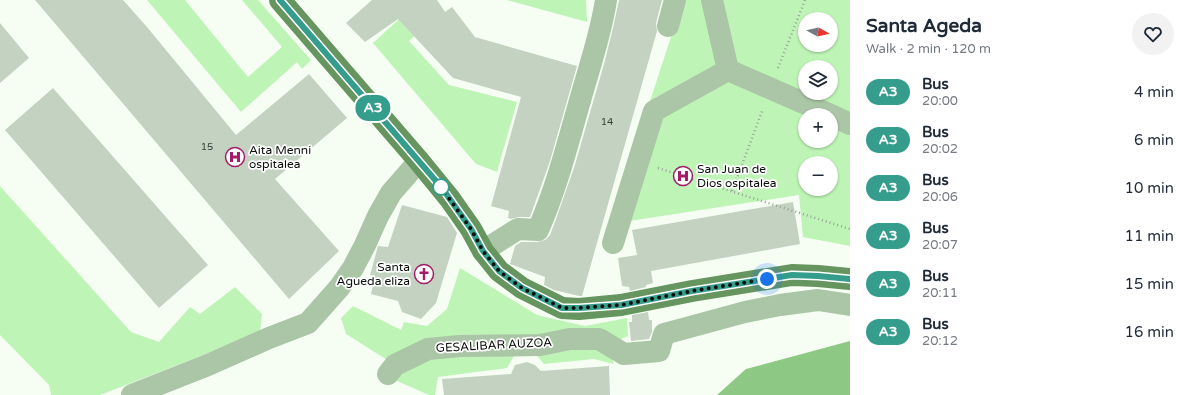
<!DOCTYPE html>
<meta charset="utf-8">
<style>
:root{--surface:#fff;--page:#f2f2f3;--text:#1f2937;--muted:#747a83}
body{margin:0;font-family:"Varela Round",sans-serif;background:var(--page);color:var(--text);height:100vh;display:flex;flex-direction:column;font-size:15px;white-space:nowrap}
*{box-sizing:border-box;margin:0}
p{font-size:13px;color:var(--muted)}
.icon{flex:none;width:22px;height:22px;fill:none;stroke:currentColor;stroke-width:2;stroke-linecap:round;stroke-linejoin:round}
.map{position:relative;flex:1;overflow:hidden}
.panel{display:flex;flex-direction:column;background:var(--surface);width:340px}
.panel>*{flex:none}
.badge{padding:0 8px;border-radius:13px;font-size:14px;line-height:26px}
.needle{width:26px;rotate:98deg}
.tools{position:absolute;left:798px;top:12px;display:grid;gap:8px}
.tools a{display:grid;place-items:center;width:40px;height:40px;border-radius:50%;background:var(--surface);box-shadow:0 1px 3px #0004;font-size:20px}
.you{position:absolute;width:20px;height:20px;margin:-10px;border:3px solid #fff;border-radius:50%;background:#1a73e8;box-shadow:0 0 0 6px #1a73e833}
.map>.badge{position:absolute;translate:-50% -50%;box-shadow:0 0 0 2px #fff}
.round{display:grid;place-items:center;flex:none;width:42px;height:42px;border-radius:21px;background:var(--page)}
.summary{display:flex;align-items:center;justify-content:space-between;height:68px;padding:0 16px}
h1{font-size:19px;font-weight:700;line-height:30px}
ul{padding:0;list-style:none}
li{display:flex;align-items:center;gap:12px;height:48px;padding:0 16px}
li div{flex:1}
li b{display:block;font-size:15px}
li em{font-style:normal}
li .badge{min-width:44px;font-weight:700;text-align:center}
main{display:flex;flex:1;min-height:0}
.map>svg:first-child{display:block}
.green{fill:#bef4b6;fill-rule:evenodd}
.forest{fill:#8ec885}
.building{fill:#c4d2c1}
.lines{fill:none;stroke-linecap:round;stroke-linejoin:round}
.path{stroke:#99a098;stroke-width:2.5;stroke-dasharray:1 3;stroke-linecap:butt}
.minor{stroke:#abc5a7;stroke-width:22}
.major{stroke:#66955f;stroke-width:22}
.line-casing{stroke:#fff;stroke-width:9}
.line{stroke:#349d8b;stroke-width:6}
.walk{stroke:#0a0f0a;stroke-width:4;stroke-dasharray:0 7.2}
.stop-dot{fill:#fff;stroke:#349d8b;stroke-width:2}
.labels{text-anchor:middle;stroke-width:3.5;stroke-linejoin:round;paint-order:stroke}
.number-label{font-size:10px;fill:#384038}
.poi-label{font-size:12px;fill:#0a0f0a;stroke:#fff;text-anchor:start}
.street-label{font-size:12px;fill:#0a0f0a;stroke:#fff}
</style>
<main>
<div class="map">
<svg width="850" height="395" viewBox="0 0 850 395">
<rect width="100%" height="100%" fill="#f6fef4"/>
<path class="green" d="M 147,0 L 185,0 L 248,77 L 282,47 L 242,0 L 258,0 L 311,60 L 302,69 L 297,62 L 241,112 Z
M 507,0 L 586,0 L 587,22 Z
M 683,0 L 850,0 L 850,246 L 803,237 L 799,195 L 610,224 ZM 805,19 L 831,19 L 831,45 L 805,45 ZM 805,67 L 831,67 L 831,93 L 805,93 ZM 805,115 L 831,115 L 831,141 L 805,141 ZM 805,163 L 831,163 L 831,189 L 805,189 Z
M 409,10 L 419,31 L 409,41 L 449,85 L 517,102 L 497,172 L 476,164 L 373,43 Z
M 0,186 L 131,332 L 159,342 L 190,307 L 200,314 L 235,287 L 262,314 L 260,333 L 100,395 L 51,395 L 49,385 L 0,335 Z
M 460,268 L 537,315 L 585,326 L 627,318 L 628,336 L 607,345 L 614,364 L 594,359 L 544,364 L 531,349 L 518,349 L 507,368 L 438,377 L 435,395 L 429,395 L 397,381 L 395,365 L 346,334 L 341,318 L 353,306 L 401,330 L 404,322 L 427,326 L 447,309 Z"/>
<path class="forest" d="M 850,341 L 850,395 L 717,395 L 746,369 Z"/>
<path class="building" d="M 35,0 L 123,0 L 147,27 L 236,135 L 309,74 L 347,118 L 275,179 L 339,251 L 289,299 Z
M 372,0 L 437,0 L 445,12 L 452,7 L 475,37 L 577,66 L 550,161 L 530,217 L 519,217 L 511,219 L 508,218 L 509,211 L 491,206 L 521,97 L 453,78 L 398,19 L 365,42 L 346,23 Z
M 619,0 L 662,0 L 656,23 L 657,31 L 582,296 L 579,296 L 554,290 L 544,285 L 545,277 L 510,264 L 515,246 L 521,242 L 537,242 L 545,240 L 550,235 L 556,219 L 574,168 L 604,64 L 613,28 Z
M 0,23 L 29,58 L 0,83 Z
M 53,88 L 208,265 L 159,308 L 5,130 Z
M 793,202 L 800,244 L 651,271 L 653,283 L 646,285 L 646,287 L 630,291 L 629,287 L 622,286 L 618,258 L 637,255 L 632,230 Z
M 402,205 L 447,217 L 457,233 L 436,303 L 421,319 L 402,312 L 398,301 L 371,294 L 375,276 L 370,275 L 378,246 L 388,247 Z
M 648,312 L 649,320 L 652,320 L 652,332 L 649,339 L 631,341 L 629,322 L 632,322 L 632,315 Z
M 527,362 L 535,365 L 541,371 L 609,366 L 610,395 L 444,395 L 442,379 L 511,374 L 515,365 Z"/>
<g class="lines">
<path class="path" d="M 778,68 L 805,0
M 658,168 L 850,229
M 732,191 L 763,109"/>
<path class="minor" d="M 712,0 L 728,70 L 831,115
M 668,26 L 675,0
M 831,115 L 850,124
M 613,243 L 654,111 L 728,70
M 483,251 L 518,229 L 538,230 C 557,187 568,142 581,97 C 590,65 601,33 606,0
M 388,374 L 395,365 L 428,349 L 460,346 L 540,345 L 570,339 L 599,339 L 624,354 L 659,351 L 664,334 L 745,312 L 780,305 L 818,300 L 850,305
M 132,395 L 208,365 L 269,338 L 308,323 L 339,288 L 353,268 L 365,245 L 378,216 L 391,193 L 419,161"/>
<path class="major" d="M 280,0 L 419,161 L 450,199 L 471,229 L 483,251 L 499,271 L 522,288 L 562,308 L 579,309 L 621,305 L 692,291 L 792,275 L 818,276 L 850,279"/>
</g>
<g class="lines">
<defs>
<path id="line" d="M 280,0 L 442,188 L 471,229 L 483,251 L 499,271 L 522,288 L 562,308 L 579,308 L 621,305 L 692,291 L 792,275 L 818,276 L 850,279"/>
</defs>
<use href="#line" class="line-casing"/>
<use href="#line" class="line"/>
<path class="walk" d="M 441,187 L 471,229 L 483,251 L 499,271 L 522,288 L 562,308 L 579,308 L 621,305 L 692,291 L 767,279"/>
</g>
<defs>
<symbol id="hospital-ring" viewBox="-11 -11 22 22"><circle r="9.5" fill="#fff" stroke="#a21d6a" stroke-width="1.5"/><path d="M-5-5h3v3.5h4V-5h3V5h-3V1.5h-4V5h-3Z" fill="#a21d6a"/></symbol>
<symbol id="church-ring" viewBox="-11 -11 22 22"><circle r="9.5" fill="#fff" stroke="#a21d6a" stroke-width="1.5"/><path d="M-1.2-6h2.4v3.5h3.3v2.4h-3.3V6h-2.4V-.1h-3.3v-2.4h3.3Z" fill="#a21d6a"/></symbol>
</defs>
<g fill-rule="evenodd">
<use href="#hospital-ring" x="224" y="146" width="22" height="22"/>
<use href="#hospital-ring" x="672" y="165" width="22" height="22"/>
<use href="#church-ring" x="413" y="263" width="22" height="22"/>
</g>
<circle class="stop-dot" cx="441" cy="187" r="8"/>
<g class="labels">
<g class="number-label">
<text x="607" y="125">14</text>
<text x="207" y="150">15</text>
</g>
<g class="poi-label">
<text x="249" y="154">Aita Menni<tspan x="249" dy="14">ospitalea</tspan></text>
<text x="697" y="173">San Juan de<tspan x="697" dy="14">Dios ospitalea</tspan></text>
<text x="410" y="271" text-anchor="end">Santa<tspan x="410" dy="14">Agueda eliza</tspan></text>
</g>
<g class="street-label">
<text transform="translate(494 345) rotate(-3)" y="4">GESALIBAR AUZOA</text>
</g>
</g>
</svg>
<div class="tools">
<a><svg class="needle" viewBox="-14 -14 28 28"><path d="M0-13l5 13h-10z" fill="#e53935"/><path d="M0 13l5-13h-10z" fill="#747a83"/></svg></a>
<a><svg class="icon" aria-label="layers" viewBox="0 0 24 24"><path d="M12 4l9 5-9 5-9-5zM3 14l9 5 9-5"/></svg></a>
<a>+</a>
<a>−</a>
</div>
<div class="you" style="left:767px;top:279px"></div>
<b class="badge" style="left:373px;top:108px;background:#349d8b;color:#fff">A3</b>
</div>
<section class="panel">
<div class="summary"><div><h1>Santa Ageda</h1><p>Walk · 2 min · 120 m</p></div><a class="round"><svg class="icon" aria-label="heart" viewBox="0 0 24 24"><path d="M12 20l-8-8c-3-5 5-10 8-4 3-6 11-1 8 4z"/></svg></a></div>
<ul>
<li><span class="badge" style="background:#349d8b;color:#fff">A3</span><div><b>Bus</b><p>20:00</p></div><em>4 min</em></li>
<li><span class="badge" style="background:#349d8b;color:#fff">A3</span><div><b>Bus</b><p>20:02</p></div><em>6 min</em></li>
<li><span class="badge" style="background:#349d8b;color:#fff">A3</span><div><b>Bus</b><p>20:06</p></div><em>10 min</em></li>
<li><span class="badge" style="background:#349d8b;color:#fff">A3</span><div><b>Bus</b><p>20:07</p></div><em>11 min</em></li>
<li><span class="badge" style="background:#349d8b;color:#fff">A3</span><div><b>Bus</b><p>20:11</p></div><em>15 min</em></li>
<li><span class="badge" style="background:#349d8b;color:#fff">A3</span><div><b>Bus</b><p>20:12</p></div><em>16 min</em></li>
</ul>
</section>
</main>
